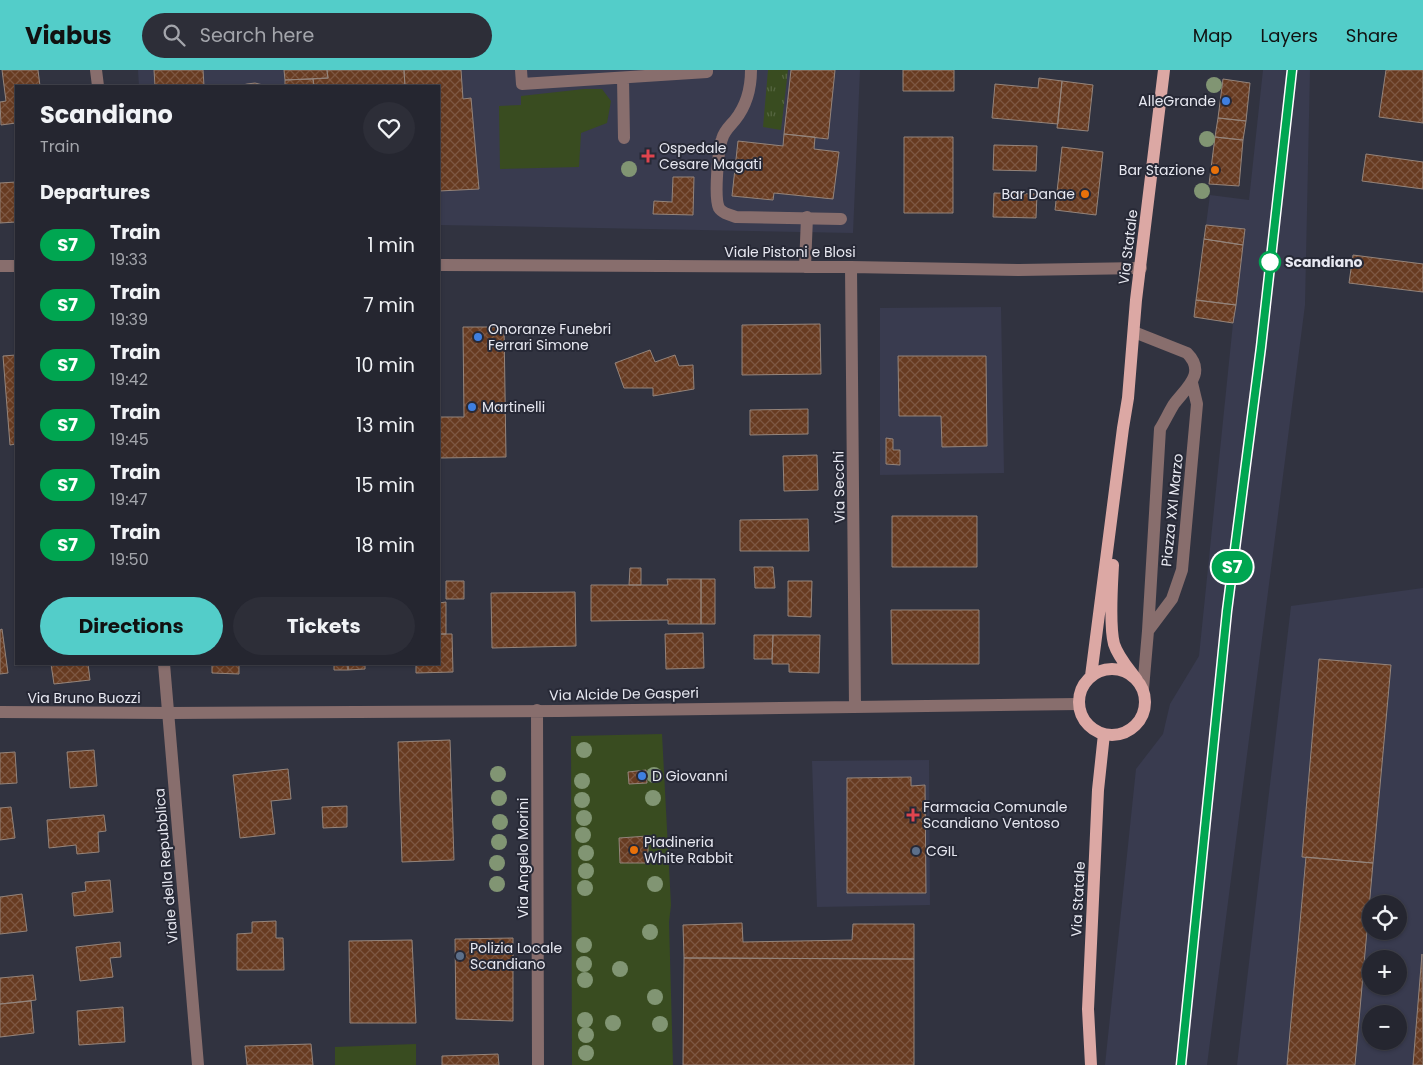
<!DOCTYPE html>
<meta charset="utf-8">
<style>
:root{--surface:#252630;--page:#2d2e38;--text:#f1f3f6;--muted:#a3a5ab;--line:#42434c;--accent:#53cdc9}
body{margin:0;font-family:Poppins,sans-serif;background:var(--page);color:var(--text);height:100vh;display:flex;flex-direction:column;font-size:19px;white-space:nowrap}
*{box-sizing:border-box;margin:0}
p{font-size:16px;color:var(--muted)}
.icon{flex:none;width:28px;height:28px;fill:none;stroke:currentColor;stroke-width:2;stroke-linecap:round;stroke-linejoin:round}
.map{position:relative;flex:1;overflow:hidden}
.sheet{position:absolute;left:15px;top:15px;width:425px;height:580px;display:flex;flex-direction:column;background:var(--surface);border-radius:0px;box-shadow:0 1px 4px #0004,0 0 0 1px var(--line)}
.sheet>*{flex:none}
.badge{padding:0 10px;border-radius:16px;font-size:18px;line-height:32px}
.buttons{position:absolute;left:1362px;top:825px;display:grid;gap:10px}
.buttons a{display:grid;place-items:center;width:45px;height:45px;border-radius:50%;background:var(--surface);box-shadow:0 1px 4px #0004,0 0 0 1px var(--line);font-size:25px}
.map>.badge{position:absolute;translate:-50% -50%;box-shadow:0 0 0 2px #fff}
h2{padding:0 25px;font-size:19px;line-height:45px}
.round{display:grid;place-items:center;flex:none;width:52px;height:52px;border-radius:26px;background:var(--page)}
.summary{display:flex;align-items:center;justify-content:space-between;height:85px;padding:0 25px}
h1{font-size:24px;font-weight:700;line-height:38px}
.primary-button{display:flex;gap:10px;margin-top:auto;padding:10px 25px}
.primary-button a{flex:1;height:58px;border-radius:30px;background:var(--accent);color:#111;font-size:20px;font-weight:700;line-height:58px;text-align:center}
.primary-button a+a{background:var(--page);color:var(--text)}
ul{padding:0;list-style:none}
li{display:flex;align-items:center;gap:15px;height:60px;padding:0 25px}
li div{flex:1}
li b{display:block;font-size:19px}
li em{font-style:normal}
li .badge{min-width:55px;font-weight:700;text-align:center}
header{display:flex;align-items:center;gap:30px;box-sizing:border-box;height:70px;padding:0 25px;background:var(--accent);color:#111}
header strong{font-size:24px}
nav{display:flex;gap:28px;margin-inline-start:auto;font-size:18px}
.search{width:350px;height:45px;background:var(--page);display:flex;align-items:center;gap:12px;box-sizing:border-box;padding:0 18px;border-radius:28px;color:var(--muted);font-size:19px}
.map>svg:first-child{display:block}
.built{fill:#393b4f;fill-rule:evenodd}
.grass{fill:url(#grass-tufts)}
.green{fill:#394c20}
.building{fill:url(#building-cross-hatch);stroke:#94847b}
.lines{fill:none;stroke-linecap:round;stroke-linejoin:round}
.minor{stroke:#886e6d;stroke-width:12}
.major{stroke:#dca8a4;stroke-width:12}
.rail-casing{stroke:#848691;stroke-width:5.5}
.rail{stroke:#272936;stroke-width:4;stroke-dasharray:11;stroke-linecap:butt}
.tree{fill:#819573}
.line-casing{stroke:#fff;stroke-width:11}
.line{stroke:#00a651;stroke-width:8}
.shop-dot{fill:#3f7fe0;stroke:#272936;stroke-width:2}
.health-dot{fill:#e0444e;stroke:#272936;stroke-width:2}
.food-dot{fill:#e8710a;stroke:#272936;stroke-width:2}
.stop-dot{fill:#fff;stroke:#00a651;stroke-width:2.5}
.service-dot{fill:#5c6f8a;stroke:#272936;stroke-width:2}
.labels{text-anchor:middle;stroke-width:4;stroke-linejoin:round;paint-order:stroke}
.poi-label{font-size:14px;fill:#e7e8f1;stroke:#272936;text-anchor:start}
.street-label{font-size:14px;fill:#e7e8f1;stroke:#272936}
.stop-label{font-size:14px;font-weight:bold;fill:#e7e8f1;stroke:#272936;text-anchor:start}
</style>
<header>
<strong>Viabus</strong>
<div class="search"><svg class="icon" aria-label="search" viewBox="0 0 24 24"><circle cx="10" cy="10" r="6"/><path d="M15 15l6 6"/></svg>Search here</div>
<nav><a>Map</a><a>Layers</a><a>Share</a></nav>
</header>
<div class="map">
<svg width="1423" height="995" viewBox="0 0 1423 995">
<defs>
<pattern id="grass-tufts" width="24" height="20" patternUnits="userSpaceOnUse" patternTransform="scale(1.25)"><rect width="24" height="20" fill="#394c20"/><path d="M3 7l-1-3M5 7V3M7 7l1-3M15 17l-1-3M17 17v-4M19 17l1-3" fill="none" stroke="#566641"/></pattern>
<pattern id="building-cross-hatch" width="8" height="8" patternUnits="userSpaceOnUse" patternTransform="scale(1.25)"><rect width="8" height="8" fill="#673b21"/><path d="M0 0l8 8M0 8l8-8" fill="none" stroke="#7d5742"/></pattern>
</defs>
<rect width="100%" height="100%" fill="#313340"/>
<path class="built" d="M 138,0 L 860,0 L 853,163 L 439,155 L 439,16 L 139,16 Z
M 1263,0 L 1310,0 L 1305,235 L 1207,995 L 1105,995 L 1136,699 L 1163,664 L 1170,634 L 1199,586 L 1233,253 L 1244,159 L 1206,155 L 1210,125 L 1249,130 Z
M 1001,237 L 1004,403 L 880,405 L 880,238 Z
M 1423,518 L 1423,995 L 1237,995 L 1291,536 ZM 1371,834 L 1399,834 L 1399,861 L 1371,861 ZM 1371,889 L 1399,889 L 1399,916 L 1371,916 ZM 1371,944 L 1399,944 L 1399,971 L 1371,971 Z
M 929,690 L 930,835 L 817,837 L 812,691 Z"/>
<path class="grass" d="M 768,0 L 788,0 L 781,60 L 763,57 Z"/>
<path class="green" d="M 584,19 L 602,19 L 611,31 L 607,53 L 581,63 L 579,97 L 500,99 L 499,36 L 521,35 L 521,26 Z
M 662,664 L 671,835 L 669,852 L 673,995 L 572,995 L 571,666 Z
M 416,974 L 416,995 L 335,995 L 335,977 Z"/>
<path class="building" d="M 2,0 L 38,0 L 40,16 L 16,16 L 16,53 L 1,55 L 0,32 L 6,31 Z
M 154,0 L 203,0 L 204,16 L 155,16 Z
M 284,0 L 327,0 L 328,8 L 285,10 Z
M 327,0 L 404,0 L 405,16 L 314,16 L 313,9 L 328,8 Z
M 404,0 L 461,0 L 463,29 L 471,28 L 479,119 L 439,121 L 439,16 L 405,16 Z
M 791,0 L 835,0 L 828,69 L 784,64 Z
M 903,0 L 954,0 L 954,21 L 903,21 Z
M 1386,0 L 1423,0 L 1423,53 L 1379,47 Z
M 1039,8 L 1062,11 L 1058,54 L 992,48 L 995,14 L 1038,18 Z
M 313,9 L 314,16 L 285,16 L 285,10 Z
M 1223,9 L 1250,13 L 1246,51 L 1218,48 Z
M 1062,11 L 1093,15 L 1088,61 L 1057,58 Z
M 255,13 L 267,16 L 239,16 L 247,14 Z
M 1218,48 L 1246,51 L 1243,70 L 1215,67 Z
M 784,64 L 815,67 L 814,79 L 839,82 L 833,129 L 774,123 L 773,130 L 732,126 L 738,71 L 783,76 Z
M 904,67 L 953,67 L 953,143 L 904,143 Z
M 1215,67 L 1243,70 L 1239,116 L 1209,114 Z
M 994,75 L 1037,76 L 1036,101 L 993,100 Z
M 1062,77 L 1103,82 L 1096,145 L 1055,140 Z
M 1366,84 L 1423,92 L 1423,119 L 1362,111 Z
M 673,107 L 694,107 L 693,145 L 653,144 L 654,131 L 672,132 Z
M 16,112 L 16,152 L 0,153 L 0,113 Z
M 994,123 L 1037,124 L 1036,148 L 993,147 Z
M 1206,155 L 1245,159 L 1243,175 L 1204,169 Z
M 1204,169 L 1243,175 L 1236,235 L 1196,230 Z
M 1353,185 L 1423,194 L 1423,222 L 1349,213 Z
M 1196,230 L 1236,235 L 1233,253 L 1194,247 Z
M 820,254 L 821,304 L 742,305 L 742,255 Z
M 463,257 L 504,257 L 506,387 L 439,388 L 439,347 L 464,347 Z
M 650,280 L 655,292 L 675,285 L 679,296 L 693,295 L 694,319 L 653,326 L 653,318 L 624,318 L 615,293 Z
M 16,285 L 16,374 L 10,375 L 3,286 Z
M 898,286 L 986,286 L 987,376 L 942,377 L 941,346 L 899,346 Z
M 808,339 L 808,364 L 750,365 L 750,340 Z
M 886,368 L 893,369 L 893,380 L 900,380 L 900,395 L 886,394 Z
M 817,385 L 818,420 L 784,421 L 783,386 Z
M 892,446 L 977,446 L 977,497 L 892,497 Z
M 808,449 L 809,481 L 740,481 L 740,450 Z
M 754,497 L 773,497 L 775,518 L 755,518 Z
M 630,498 L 641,498 L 641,515 L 629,515 Z
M 667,509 L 701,509 L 701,554 L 668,554 L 668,550 L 591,551 L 591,515 L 668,515 Z
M 701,509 L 715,509 L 715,554 L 701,554 Z
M 446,511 L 464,511 L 464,529 L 446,529 Z
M 788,511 L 812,511 L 811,547 L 788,546 Z
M 575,522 L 576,576 L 492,578 L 491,523 Z
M 446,532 L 446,564 L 439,564 L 439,533 Z
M 891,540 L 979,540 L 979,594 L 892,594 Z
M 2,559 L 8,603 L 0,604 L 0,560 Z
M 703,563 L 704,598 L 666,599 L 665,564 Z
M 439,564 L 452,564 L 453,602 L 416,603 L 416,594 L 439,594 Z
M 754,565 L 773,565 L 772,589 L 754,589 Z
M 773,565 L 820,565 L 819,603 L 789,602 L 789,594 L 772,594 Z
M 1319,589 L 1391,595 L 1373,793 L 1302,787 Z
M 51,594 L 88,594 L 90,610 L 54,614 Z
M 212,594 L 239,594 L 239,604 L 212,603 Z
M 334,594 L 348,594 L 348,600 L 334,600 Z
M 348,594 L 380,594 L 380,595 L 365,595 L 365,599 L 348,600 Z
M 450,670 L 454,790 L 402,792 L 398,672 Z
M 94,680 L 97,716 L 70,718 L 67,682 Z
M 15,682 L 17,713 L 0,714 L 0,683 Z
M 288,699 L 291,729 L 271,731 L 275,764 L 240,768 L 233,705 Z
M 646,700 L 647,713 L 629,714 L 628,702 Z
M 911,707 L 911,716 L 925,715 L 926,823 L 847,823 L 847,708 Z
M 347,736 L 347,757 L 323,758 L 322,737 Z
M 11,737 L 15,768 L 0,770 L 0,738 Z
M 104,745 L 106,761 L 98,762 L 99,782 L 77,784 L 76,775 L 49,778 L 47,750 Z
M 648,766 L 648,793 L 620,793 L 619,768 Z
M 1306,787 L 1373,793 L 1355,995 L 1287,995 Z
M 110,810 L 113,842 L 74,846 L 72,823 L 86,821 L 85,812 Z
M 22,824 L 27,861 L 0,864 L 0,827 Z
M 276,851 L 276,868 L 283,868 L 284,900 L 237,900 L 237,864 L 252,863 L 252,852 Z
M 742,853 L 743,872 L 852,870 L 853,854 L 914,854 L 914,889 L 684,888 L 683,855 Z
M 513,868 L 513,951 L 456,949 L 455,869 Z
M 412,870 L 416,953 L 350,953 L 349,871 Z
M 120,872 L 121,887 L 110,888 L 113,907 L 80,911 L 76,877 Z
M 1422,884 L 1423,995 L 1413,995 Z
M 684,888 L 914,889 L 914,995 L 683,995 Z
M 33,905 L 36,930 L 0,934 L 0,908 Z
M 31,931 L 34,963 L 0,967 L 0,934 Z
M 123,937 L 125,972 L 79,975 L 77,941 Z
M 311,974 L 313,995 L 247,995 L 245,976 Z
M 498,984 L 499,995 L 442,995 L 442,986 Z"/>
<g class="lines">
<path class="minor" d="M 96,0 L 98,16
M 521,0 L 522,14 L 707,2 L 707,0
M 751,0 C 751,19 747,35 735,50 C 730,56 724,61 722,69 C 718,80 714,128 719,138 C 722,143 730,145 736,147 L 841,149
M 623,8 L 624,68
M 439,195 L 851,197 L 1019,200 L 1141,198
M 0,196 L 16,196
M 805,197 L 807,147
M 851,197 L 855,637
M 1134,262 L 1187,283 C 1207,303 1186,318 1174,334 C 1169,342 1165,351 1160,359 L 1148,561 L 1143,619
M 1148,561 L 1172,529 L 1182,500 L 1197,334 L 1192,313
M 164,594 L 198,995
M 537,640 L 538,995
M 0,642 L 169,643 L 559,641 L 1079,634"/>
<path class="major" d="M 1113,495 C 1112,515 1109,555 1114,574 C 1118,587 1129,599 1137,610
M1079 632a33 33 0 1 1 66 0a33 33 0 1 1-66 0Z
M 1091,606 L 1123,358 L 1128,328 L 1136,230 L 1164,0
M 1091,995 L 1088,939 L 1098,720 L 1104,664"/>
<defs>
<path id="rail" d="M 1181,995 L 1227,541 L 1261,277 L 1292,0"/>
</defs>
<use href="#rail" class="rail-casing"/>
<use href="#rail" class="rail"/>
</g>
<g class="tree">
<circle cx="1214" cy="15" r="8"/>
<circle cx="1207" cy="69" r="8"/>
<circle cx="629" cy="99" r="8"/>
<circle cx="1202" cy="121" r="8"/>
<circle cx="584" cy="680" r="8"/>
<circle cx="498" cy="704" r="8"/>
<circle cx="654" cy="705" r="8"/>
<circle cx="582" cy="711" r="8"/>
<circle cx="499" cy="728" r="8"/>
<circle cx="653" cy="728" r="8"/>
<circle cx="582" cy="730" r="8"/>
<circle cx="584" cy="748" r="8"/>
<circle cx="500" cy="752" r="8"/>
<circle cx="583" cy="765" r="8"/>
<circle cx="499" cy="772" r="8"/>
<circle cx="586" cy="783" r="8"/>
<circle cx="497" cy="793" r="8"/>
<circle cx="586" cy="801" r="8"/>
<circle cx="497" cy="814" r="8"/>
<circle cx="655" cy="814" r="8"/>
<circle cx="585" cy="818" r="8"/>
<circle cx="650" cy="862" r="8"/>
<circle cx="584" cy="875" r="8"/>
<circle cx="584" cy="894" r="8"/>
<circle cx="620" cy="899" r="8"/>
<circle cx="585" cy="910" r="8"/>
<circle cx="655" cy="927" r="8"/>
<circle cx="585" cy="950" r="8"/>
<circle cx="613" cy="953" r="8"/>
<circle cx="660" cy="954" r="8"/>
<circle cx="586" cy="965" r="8"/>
<circle cx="586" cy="983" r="8"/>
</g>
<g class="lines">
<defs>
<path id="line" d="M 1181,995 L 1227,541 L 1261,277 L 1292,0"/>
</defs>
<use href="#line" class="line-casing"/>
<use href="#line" class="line"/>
</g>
<g class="shop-dot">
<circle cx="1226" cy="31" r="5"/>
<circle cx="478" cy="267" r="5"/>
<circle cx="472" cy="337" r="5"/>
<circle cx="642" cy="706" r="5"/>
</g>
<g class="health-dot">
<path d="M645.5 78.5h5v5h5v5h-5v5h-5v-5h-5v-5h5z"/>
<path d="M910.5 737.5h5v5h5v5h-5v5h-5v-5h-5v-5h5z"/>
</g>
<g class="food-dot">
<circle cx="1215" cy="100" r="5"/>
<circle cx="1085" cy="124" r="5"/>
<circle cx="634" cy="780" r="5"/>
</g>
<circle class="stop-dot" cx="1270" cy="192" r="10"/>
<g class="service-dot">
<circle cx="916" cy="781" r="5"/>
<circle cx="460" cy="886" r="5"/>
</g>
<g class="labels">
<g class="poi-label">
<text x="1216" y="36" text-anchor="end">AlleGrande</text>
<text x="659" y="83">Ospedale<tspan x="659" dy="16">Cesare Magati</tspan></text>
<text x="1205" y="105" text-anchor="end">Bar Stazione</text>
<text x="1075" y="129" text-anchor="end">Bar Danae</text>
<text x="488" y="264">Onoranze Funebri<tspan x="488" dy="16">Ferrari Simone</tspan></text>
<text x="482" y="342">Martinelli</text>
<text x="652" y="711">D Giovanni</text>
<text x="923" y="742">Farmacia Comunale<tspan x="923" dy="16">Scandiano Ventoso</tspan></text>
<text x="644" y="777">Piadineria<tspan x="644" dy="16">White Rabbit</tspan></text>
<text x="926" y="786">CGIL</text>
<text x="470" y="883">Polizia Locale<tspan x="470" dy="16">Scandiano</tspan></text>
</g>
<g class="street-label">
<text transform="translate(1128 177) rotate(-83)" y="5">Via Statale</text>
<text x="790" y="187">Viale Pistoni e Blosi</text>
<text transform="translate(839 417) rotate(-91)" y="5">Via Secchi</text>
<text transform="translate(1172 440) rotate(-84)" y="5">Piazza XXI Marzo</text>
<text transform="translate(624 624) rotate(-1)" y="5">Via Alcide De Gasperi</text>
<text x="84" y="633">Via Bruno Buozzi</text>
<text transform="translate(523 788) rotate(-90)" y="5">Via Angelo Morini</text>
<text transform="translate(166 796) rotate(-95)" y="5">Viale della Repubblica</text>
<text transform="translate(1078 829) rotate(-87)" y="5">Via Statale</text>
</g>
<g class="stop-label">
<text x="1285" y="197">Scandiano</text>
</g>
</g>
</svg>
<div class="buttons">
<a><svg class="icon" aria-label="locate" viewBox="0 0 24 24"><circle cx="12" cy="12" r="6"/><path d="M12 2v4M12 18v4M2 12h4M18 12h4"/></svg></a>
<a>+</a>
<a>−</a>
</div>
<b class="badge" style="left:1232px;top:497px;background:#00a651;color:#fff">S7</b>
<section class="sheet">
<div class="summary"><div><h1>Scandiano</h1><p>Train</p></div><a class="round"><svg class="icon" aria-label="heart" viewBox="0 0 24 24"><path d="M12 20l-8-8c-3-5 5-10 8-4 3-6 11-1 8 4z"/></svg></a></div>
<h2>Departures</h2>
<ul>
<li><span class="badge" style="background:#00a651;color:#fff">S7</span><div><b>Train</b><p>19:33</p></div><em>1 min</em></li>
<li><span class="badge" style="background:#00a651;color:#fff">S7</span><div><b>Train</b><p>19:39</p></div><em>7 min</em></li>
<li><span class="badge" style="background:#00a651;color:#fff">S7</span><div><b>Train</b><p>19:42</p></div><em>10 min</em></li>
<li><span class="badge" style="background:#00a651;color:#fff">S7</span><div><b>Train</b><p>19:45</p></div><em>13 min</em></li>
<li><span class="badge" style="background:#00a651;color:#fff">S7</span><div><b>Train</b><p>19:47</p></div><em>15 min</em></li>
<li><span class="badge" style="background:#00a651;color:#fff">S7</span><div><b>Train</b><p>19:50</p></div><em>18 min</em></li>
</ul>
<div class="primary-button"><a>Directions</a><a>Tickets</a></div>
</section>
</div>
